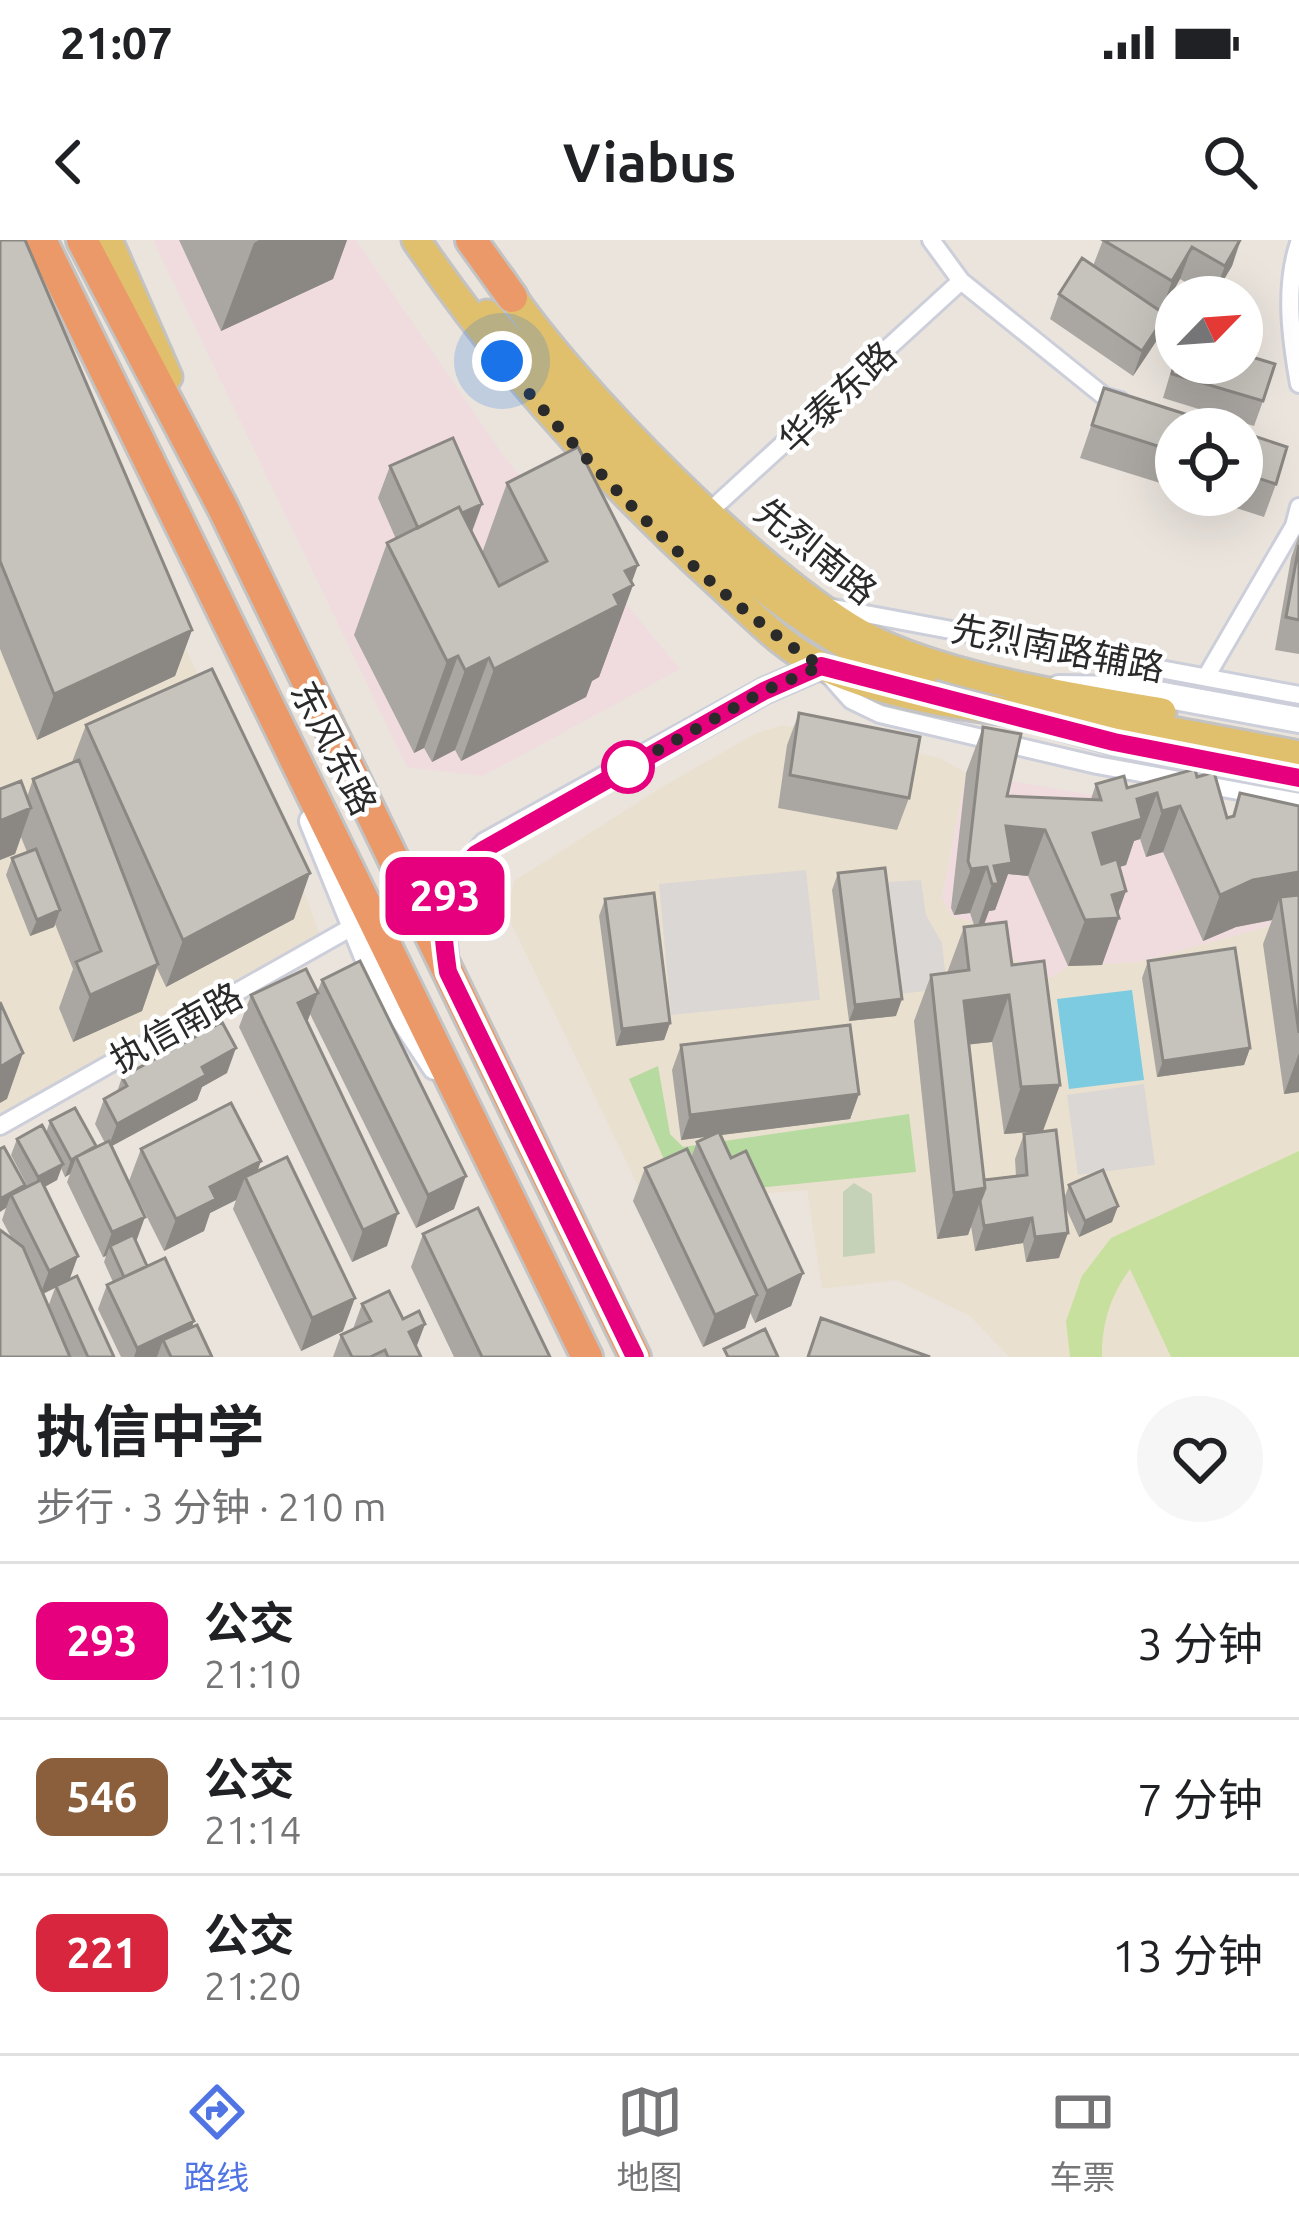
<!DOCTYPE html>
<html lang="zh">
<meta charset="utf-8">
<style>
:root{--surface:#fff;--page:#f6f6f6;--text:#202124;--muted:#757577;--line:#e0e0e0;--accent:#5074e4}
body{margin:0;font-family:Ubuntu,"Noto Sans SC",sans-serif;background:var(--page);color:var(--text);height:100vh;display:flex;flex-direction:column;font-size:45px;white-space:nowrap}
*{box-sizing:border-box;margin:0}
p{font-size:39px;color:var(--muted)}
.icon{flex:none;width:66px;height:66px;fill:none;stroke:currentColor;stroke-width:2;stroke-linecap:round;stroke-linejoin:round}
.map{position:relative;height:1117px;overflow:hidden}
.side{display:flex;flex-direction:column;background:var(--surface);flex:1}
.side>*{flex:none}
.badge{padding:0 24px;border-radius:18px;font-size:42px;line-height:78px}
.needle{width:78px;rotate:65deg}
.tools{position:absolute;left:1155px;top:36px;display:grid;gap:24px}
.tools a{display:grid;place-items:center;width:108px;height:108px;border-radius:50%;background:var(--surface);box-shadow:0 12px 48px #0002;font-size:60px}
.you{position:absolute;width:60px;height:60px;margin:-30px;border:9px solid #fff;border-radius:50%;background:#1a73e8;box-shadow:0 0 0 18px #1a73e833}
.map>.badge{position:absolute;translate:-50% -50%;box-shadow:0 0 0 6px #fff}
.round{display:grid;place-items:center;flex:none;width:126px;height:126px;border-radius:63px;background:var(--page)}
.headline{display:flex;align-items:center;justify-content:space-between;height:204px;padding:0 36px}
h1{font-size:57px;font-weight:700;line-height:90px}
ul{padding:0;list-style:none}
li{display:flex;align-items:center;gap:36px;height:156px;padding:0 36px;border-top:3px solid var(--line)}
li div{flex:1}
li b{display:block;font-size:45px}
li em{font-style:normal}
li .badge{min-width:132px;font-weight:700;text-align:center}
.status{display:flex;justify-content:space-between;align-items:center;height:84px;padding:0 60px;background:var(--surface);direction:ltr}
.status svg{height:33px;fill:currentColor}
header{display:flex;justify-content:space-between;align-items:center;height:156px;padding:0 36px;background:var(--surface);font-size:54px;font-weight:700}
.menu{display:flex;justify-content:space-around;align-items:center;height:168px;border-top:3px solid var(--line);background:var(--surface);font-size:33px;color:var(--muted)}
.menu a{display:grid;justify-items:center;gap:6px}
.menu .selected{color:var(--accent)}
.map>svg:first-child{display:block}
.education{fill:#eae0cf}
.medical{fill:#f0dcde}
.green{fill:#b7daa0}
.cemetery{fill:#c5d2b7}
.pitch{fill:#c8e09d}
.plaza{fill:#dbd7d4}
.water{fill:#7dcbe0}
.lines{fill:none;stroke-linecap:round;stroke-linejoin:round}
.street-casing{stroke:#cccfda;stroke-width:22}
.secondary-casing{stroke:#cccfda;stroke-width:30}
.primary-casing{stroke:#c3c3c3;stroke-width:33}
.highway-casing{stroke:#c3c3c3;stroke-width:36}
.street{stroke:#fff;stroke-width:16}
.secondary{stroke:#fff;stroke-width:24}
.primary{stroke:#e0bf6d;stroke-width:27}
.highway{stroke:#eb9968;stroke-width:30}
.wall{fill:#aaa7a2;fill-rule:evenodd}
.shaded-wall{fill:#8b8884}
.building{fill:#c6c2bc;stroke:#8b8884;stroke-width:3}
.line-casing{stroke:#fff;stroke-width:27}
.line{stroke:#e6007e;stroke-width:18}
.walk{stroke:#2a2a2a;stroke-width:12;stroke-dasharray:0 21.6}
.stop-dot{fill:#fff;stroke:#e6007e;stroke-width:6}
.labels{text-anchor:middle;stroke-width:9;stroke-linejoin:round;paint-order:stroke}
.street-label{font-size:36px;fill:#2a2a2a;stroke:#fff}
</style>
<div class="status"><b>21:07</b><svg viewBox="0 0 49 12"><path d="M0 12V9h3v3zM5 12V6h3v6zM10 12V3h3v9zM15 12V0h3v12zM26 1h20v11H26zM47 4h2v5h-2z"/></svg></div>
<header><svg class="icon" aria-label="back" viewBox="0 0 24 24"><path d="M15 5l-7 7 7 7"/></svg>Viabus<svg class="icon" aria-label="search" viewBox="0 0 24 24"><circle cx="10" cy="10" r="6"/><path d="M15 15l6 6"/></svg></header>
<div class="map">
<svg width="1299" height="1117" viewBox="0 0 1299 1117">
<rect width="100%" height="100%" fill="#eae4dd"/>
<path class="education" d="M 0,9 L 213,467 L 299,636 L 319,693 L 0,883 Z
M 783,485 L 940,518 L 966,533 L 942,658 L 983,685 L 1068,726 L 1138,722 L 1299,678 L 1299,1117 L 1009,1117 L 970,1076 L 896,1040 L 822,1049 L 807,950 L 746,955 L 640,950 L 507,675 L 514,641 L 667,544 L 757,493 Z"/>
<path class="medical" d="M 153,0 L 356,0 L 505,218 L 680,429 L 483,536 L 407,527 Z
M 966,533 L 1299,592 L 1299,678 L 1138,722 L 1069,726 L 1051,738 L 989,707 L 983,685 L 952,676 L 942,658 Z"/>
<path class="green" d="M 658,826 L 670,894 L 683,907 L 909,874 L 916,932 L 746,949 L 669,931 L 629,839 Z"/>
<path class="cemetery" d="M 854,943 L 872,954 L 875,1013 L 843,1017 L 843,952 Z"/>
<path class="pitch" d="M 1299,911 L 1299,1117 L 1171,1117 L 1130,1029 C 1110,1057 1102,1082 1102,1117 L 1070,1117 L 1066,1081 L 1082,1036 L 1111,998 Z"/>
<path class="plaza" d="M 806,630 L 820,760 L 671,775 L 659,644 Z
M 921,640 L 926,675 L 942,703 L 947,748 L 901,754 L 889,642 Z
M 1144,844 L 1155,925 L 1078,935 L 1067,855 Z"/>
<path class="water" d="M 1132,750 L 1144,840 L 1069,849 L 1057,759 Z"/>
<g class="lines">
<defs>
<path id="street" d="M 931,0 L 961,41 L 1105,157 L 1120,161
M 1299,3 C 1284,47 1291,99 1299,144
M 711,270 L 961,41
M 828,367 L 1299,455
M 826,432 L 851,460 L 880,474 L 1097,525 L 1299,562
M 1206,437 L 1294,286 L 1299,267
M 0,886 L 352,687"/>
<path id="secondary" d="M 1059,448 L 1131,449 L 1299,480
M 1044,482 L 1114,502 L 1299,538
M 312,581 L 374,734 L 435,827
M 445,712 L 440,680 L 447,650 L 486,605 L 764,451 L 821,426"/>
<path id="primary" d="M 108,0 L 168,137
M 416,0 C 503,128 603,238 717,342 C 750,372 783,409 824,427 C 909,466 1010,471 1101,481 C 1167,488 1233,503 1299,515
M 501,39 C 559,135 779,359 879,403 C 961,440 1073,457 1162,472
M 487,74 C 592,190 773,395 922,439"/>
<path id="highway" d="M 41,0 L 587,1117
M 82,0 L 223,268 L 635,1117
M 471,0 L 512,57"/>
</defs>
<use href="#street" class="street-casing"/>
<use href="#secondary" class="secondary-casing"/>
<use href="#primary" class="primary-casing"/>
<use href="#highway" class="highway-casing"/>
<use href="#street" class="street"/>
<use href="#secondary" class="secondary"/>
<use href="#primary" class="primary"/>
<use href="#highway" class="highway"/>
</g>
<path class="wall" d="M 0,0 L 192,390 L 175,436 L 37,500 L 0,409 Z
M 179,0 L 347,0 L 333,39 L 221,91 Z
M 1103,0 L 1241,0 L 1232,26 L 1214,57 L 1210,57 L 1180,39 L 1161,72 L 1157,100 L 1133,136 L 1050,79 L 1059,54 L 1093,26 Z
M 1176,114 L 1176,123 L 1263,161 L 1254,186 L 1163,158 Z
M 1104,148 L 1176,189 L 1176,248 L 1080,218 Z
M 1242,192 L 1276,244 L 1264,277 L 1196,255 L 1242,255 Z
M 390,226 L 482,264 L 472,292 L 482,313 L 507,243 L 633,345 L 599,437 L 592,441 L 586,457 L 461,521 L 455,510 L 432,522 L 424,508 L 414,513 L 354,395 L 387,303 L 396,299 L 378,258 Z
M 1299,295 L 1299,414 L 1275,410 L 1291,318 Z
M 799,473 L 909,558 L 897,590 L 778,568 L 787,505 Z
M 86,485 L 294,679 L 166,747 L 157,728 L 142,771 L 73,802 L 59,768 L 73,729 L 55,684 L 54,687 L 30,696 L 6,635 L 12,618 L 27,612 L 21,597 L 15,614 L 0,620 L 0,549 L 27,557 L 33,539 L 72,522 Z
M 983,487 L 1007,556 L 1091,559 L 1096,544 L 1127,548 L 1197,537 L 1227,578 L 1232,576 L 1240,553 L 1299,566 L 1299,852 L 1284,854 L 1263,704 L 1272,680 L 1236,687 L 1203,701 L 1163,612 L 1146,617 L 1140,599 L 1134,601 L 1126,625 L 1119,627 L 1118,673 L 1102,725 L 1068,726 L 1028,636 L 1008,634 L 995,670 L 989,671 L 984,684 L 1012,725 L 1043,891 L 1004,894 L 992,802 L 969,804 L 984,940 L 1016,936 L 1015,919 L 1024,894 L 1064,959 L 1069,945 L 1118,966 L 1112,982 L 1079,997 L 1065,966 L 1059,1018 L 1026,1022 L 1023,1003 L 975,1011 L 971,986 L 968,995 L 937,999 L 914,781 L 931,735 L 947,733 L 964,687 L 974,685 L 970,673 L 954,675 L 951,668 L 966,533 Z
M 838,633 L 896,776 L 849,781 L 832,650 Z
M 605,659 L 670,783 L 664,800 L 616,806 L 599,676 Z
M 1148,721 L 1250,808 L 1244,825 L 1157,837 L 1142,738 Z
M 322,740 L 454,969 L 416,988 L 310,774 L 307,783 L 387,1006 L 352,1022 L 239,787 L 251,755 L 317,752 Z
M 681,805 L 859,854 L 850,879 L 720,895 L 731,918 L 803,1033 L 791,1066 L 755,1083 L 750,1072 L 745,1088 L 703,1107 L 633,961 L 645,928 L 691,918 L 697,902 L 710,896 L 681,900 L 672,830 Z
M 227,833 L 202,847 L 197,860 L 112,906 L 136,1002 L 147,1026 L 194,1081 L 192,1087 L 212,1117 L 121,1117 L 98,1069 L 107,1045 L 113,1042 L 104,1022 L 106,1016 L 103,1017 L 67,942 L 70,934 L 65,937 L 61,928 L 57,940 L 44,947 L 70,1040 L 114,1117 L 0,1117 L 12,999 L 2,980 L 6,968 L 0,909 L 25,945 L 23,949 L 28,947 L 11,915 L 17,899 L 46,893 L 50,881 L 96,906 L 105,903 L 95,884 L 104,859 L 117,852 L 122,837 ZM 55,1048 L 48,1067 L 43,1054 Z
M 141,909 L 261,921 L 257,931 L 343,1091 L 301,1111 L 233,969 L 236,960 L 210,973 L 204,991 L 164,1011 L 129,941 Z
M 423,994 L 550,1117 L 454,1117 L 411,1027 Z
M 362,1064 L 403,1079 L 425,1084 L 416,1107 L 421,1117 L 333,1117 L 341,1095 L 353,1089 Z"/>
<path class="shaded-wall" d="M 259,0 L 347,0 L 333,39 L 221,91 L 254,3 Z
M 1240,0 L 1232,26 L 1213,57 L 1225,26 Z
M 1192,7 L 1180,39 L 1160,74 L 1172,41 Z
M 1166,75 L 1157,100 L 1133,136 L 1142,111 Z
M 482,264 L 470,296 L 419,292 Z
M 638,325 L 630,347 L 633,345 L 599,437 L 592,441 L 586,457 L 461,521 L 494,429 L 625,331 Z
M 192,390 L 175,436 L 37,500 L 54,454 Z
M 458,416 L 424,508 L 414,513 L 447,421 Z
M 489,418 L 455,510 L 432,522 L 465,430 Z
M 1157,553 L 1140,599 L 1134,601 L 1126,625 L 1076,640 L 1093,593 L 1137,559 Z
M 1180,566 L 1163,612 L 1146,617 L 1162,571 Z
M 31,568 L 15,614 L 0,620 L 0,581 Z
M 1006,586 L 1045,590 L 1028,636 L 1008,634 L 995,670 L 989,671 L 982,690 L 976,691 L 992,644 L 990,637 Z
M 987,627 L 970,673 L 954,675 L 971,629 Z
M 1299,632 L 1299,675 L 1280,657 L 1272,680 L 1236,687 L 1203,701 L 1220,655 L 1253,640 Z
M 310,633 L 294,679 L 166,747 L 183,700 Z
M 1126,651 L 1116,679 L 1119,678 L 1102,725 L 1068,726 L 1085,680 L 1112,655 Z
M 60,670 L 54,687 L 30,696 L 37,680 Z
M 158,724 L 142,771 L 73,802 L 90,755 Z
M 318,753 L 306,785 L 298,763 Z
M 1009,755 L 992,802 L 947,807 L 964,761 Z
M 902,759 L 896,776 L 849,781 L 855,765 Z
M 670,783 L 664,800 L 616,806 L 622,789 Z
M 236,808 L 227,833 L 202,847 L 197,860 L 108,908 L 117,884 L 202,827 Z
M 1250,808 L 1244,825 L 1157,837 L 1163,821 Z
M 23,813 L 7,859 L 0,863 L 0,827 Z
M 1299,813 L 1299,852 L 1284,854 Z
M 1060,845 L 1043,891 L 1004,894 L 1021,847 Z
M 859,854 L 850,879 L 681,900 L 690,875 Z
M 76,918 L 70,934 L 65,937 L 71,920 Z
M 261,921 L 251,949 L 245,937 L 236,960 L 210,973 L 204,991 L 164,1011 L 176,979 L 210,947 Z
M 63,924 L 57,940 L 32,954 L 38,937 Z
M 466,936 L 454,969 L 416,988 L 428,955 Z
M 25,945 L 18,962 L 11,955 L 6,968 L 0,972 L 0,959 Z
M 985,948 L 968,995 L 937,999 L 954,953 Z
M 1118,966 L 1112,982 L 1079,997 L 1085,981 Z
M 398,973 L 387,1006 L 352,1022 L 363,990 Z
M 145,977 L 136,1002 L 110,1006 L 106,1016 L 103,1017 L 112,992 Z
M 1032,978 L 1023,1003 L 975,1011 L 984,986 Z
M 1068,993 L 1059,1018 L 1026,1022 L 1035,997 Z
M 78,1016 L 69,1041 L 40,1055 L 49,1031 Z
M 803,1033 L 791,1066 L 755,1083 L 767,1051 Z
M 757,1055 L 745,1088 L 703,1107 L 715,1075 Z
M 355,1058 L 343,1091 L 301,1111 L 312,1078 Z
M 194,1081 L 185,1106 L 163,1100 L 157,1117 L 134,1117 L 137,1108 Z
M 425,1084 L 413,1116 L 409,1092 Z"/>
<path class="building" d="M 0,0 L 25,0 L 192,390 L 54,454 L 0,321 Z
M 1103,0 L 1240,0 L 1225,26 L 1192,7 L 1172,41 Z
M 1082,18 L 1166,75 L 1142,111 L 1059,54 Z
M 1242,114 L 1275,124 L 1263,161 L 1172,134 L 1176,119 L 1176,123 L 1242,123 Z
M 1104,148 L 1232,189 L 1176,189 L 1176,212 L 1092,185 Z
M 1242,192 L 1287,207 L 1276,244 L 1242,233 Z
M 453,198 L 482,264 L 462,273 L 459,267 L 418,288 L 390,226 Z
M 578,207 L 638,325 L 625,331 L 633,345 L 614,355 L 619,365 L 494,429 L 489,418 L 465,430 L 458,416 L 447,421 L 387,303 L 459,267 L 499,346 L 547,321 L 507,243 Z
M 1299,305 L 1299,380 L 1286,377 Z
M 212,429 L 310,633 L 183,700 L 86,485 Z
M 799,473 L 920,497 L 909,558 L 790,535 Z
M 983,487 L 1021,494 L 1007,556 L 1101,560 L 1096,544 L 1124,536 L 1127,548 L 1195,529 L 1197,537 L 1214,532 L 1227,578 L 1234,576 L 1240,553 L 1299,566 L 1299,632 L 1253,640 L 1220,655 L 1180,566 L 1162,571 L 1157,553 L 1137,559 L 1142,579 L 1093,593 L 1102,624 L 1117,619 L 1126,651 L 1112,655 L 1119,678 L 1085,680 L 1045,590 L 1006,586 L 1012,623 L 994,626 L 999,644 L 992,644 L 987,627 L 971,629 L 968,621 Z
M 79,520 L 158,724 L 90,755 L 76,722 L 101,711 L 33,539 Z
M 21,541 L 31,568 L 0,581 L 0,549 Z
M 36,609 L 60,670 L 37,680 L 12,618 Z
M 885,628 L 902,759 L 855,765 L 838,633 Z
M 654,653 L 670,783 L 622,789 L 605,659 Z
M 1299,655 L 1299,793 L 1280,657 Z
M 1006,682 L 1012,725 L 1044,721 L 1060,845 L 1021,847 L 1009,755 L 964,761 L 985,948 L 954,953 L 931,735 L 969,730 L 964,687 Z
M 1235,708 L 1250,808 L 1163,821 L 1148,721 Z
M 360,721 L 466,936 L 428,955 L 322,740 Z
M 306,729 L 318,753 L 298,763 L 398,973 L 363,990 L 251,755 Z
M 0,762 L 23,813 L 0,827 Z
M 222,782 L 236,808 L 202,827 L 206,835 L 117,884 L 104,859 L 127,846 L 122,837 Z
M 850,785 L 859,854 L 690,875 L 681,805 Z
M 231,863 L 261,921 L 210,947 L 216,959 L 176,979 L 141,909 Z
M 75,868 L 96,906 L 71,920 L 50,881 Z
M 42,885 L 63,924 L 38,937 L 17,899 Z
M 1056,890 L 1068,993 L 1035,997 L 1032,978 L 984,986 L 980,961 L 985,948 L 984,940 L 1027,935 L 1024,894 Z
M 719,892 L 731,918 L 746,911 L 803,1033 L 767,1051 L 697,902 Z
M 109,901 L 145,977 L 112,992 L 76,917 Z
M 4,907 L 25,945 L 0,959 L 0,909 Z
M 687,909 L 757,1055 L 715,1075 L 645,928 Z
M 287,917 L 355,1058 L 312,1078 L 245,937 Z
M 1103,930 L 1118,966 L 1085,981 L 1069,945 Z
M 41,940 L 78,1016 L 49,1031 L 11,955 Z
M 478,968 L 550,1117 L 482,1117 L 423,994 Z
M 0,990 L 23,1007 L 70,1117 L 0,1117 Z
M 133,995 L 147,1026 L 124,1037 L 110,1006 Z
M 165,1018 L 194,1081 L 137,1108 L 107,1045 Z
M 77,1036 L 114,1117 L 88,1117 L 56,1046 Z
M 389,1051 L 403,1079 L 419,1071 L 425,1084 L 409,1092 L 421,1117 L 388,1117 L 385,1110 L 370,1117 L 352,1117 L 341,1095 L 371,1081 L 362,1064 Z
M 821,1078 L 930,1117 L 808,1117 Z
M 197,1085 L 212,1117 L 171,1117 L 163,1100 Z
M 765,1089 L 778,1117 L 728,1117 L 724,1109 Z"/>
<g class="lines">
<defs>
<path id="line" d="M 635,1117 L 448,732 C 441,683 437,651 476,614 L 764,451 L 821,426 L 1114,502 L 1299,538"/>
</defs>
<use href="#line" class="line-casing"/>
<use href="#line" class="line"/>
<path class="walk" d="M 502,121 C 589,226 706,353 821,426 L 764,451 L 628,527"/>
</g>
<circle class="stop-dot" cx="628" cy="527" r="24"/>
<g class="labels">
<g class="street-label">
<text transform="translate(837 157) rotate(-43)" y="13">华泰东路</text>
<text transform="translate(816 311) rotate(39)" y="13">先烈南路</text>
<text transform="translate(1058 408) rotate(11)" y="13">先烈南路辅路</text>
<text transform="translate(334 508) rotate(63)" y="13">东风东路</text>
<text transform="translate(176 787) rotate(-29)" y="13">执信南路</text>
</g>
</g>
</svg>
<div class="tools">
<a><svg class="needle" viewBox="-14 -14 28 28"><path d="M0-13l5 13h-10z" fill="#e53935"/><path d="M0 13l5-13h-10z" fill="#757577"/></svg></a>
<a><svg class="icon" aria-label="locate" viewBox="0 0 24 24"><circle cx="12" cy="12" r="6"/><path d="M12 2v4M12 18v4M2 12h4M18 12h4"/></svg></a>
</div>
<div class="you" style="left:502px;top:121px"></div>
<b class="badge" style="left:445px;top:656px;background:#e6007e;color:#fff">293</b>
</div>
<section class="side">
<div class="headline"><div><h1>执信中学</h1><p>步行 · 3 分钟 · 210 m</p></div><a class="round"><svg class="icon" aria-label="heart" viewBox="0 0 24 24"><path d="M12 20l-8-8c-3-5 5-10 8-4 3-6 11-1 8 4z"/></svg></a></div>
<ul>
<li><span class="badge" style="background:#e6007e;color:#fff">293</span><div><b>公交</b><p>21:10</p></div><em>3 分钟</em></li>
<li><span class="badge" style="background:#8b5e3c;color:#fff">546</span><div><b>公交</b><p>21:14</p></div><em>7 分钟</em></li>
<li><span class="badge" style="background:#d7263d;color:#fff">221</span><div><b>公交</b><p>21:20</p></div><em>13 分钟</em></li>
</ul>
</section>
<nav class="menu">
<a class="selected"><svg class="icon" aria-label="directions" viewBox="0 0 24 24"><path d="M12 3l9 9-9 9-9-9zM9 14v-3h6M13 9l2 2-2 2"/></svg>路线</a>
<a><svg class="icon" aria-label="map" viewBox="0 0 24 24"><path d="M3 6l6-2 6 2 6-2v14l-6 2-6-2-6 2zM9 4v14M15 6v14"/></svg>地图</a>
<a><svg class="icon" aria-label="tickets" viewBox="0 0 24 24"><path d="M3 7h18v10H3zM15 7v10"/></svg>车票</a>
</nav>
